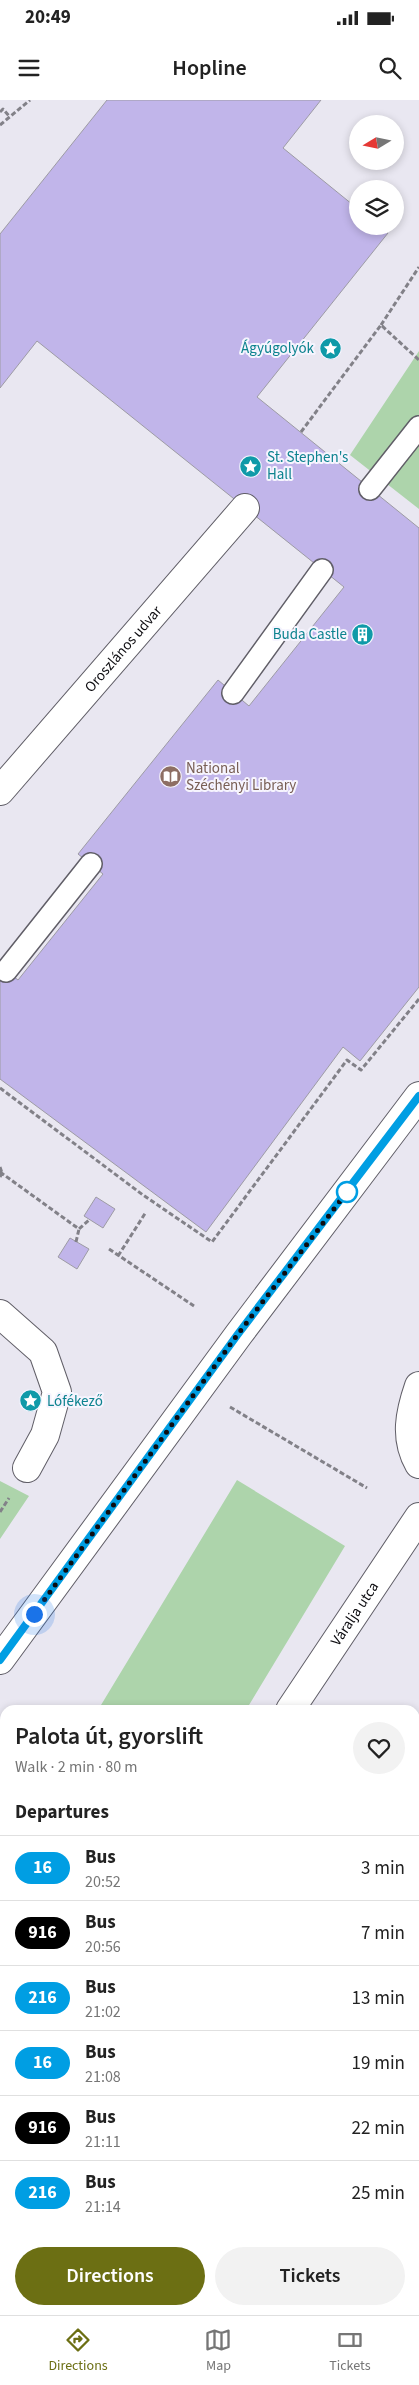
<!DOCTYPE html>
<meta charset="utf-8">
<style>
:root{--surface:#fff;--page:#f2f2f2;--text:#222;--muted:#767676;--line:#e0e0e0;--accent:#6c6f13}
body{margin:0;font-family:"Source Sans 3",sans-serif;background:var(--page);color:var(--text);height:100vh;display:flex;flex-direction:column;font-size:19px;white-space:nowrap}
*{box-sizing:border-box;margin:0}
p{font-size:16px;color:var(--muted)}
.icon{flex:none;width:28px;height:28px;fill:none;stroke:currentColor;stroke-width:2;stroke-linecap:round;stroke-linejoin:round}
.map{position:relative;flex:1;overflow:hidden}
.drawer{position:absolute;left:0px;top:1605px;width:420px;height:610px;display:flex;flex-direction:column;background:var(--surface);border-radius:15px 15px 0 0;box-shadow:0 2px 8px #0003}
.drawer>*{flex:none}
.badge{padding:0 10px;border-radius:16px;font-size:18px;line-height:32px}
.needle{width:32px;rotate:260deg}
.tools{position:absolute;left:349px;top:15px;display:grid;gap:10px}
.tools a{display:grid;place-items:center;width:55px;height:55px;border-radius:50%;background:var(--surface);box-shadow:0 2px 8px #0003;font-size:25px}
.you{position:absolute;width:25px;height:25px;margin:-12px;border:4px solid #fff;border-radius:50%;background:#1a73e8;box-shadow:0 0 0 8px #1a73e833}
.map>.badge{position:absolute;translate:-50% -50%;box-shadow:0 0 0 2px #fff}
h2{padding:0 15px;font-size:19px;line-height:45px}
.round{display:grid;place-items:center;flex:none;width:52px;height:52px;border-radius:26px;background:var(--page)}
.summary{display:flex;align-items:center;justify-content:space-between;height:85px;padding:0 15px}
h1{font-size:24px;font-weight:600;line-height:38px}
.primary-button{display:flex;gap:10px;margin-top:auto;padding:10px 15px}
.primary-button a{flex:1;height:58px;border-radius:30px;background:var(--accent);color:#fff;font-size:20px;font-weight:600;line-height:58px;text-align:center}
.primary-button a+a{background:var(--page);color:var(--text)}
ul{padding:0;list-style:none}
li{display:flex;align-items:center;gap:15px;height:65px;padding:0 15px;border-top:1px solid var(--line)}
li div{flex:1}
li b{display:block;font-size:19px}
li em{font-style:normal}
li .badge{min-width:55px;font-weight:700;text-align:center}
.status{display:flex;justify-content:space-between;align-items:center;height:35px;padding:0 25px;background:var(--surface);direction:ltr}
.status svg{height:14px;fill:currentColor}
header{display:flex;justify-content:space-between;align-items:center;height:65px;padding:0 15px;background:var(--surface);font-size:22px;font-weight:600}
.dock{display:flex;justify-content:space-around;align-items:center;height:70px;border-top:1px solid var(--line);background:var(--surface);font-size:14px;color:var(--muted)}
.dock a{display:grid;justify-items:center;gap:2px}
.dock .current{color:var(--accent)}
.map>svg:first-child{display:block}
.green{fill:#add4ab}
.building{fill:#c1b5ea;stroke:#9d9ba4}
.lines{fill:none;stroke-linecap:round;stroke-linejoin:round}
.service-casing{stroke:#605e67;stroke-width:24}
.pedestrian-casing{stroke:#605e67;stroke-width:30}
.minor-casing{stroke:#605e67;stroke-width:30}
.secondary-casing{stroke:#605e67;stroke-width:30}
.path{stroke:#828188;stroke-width:3;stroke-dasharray:5 2.5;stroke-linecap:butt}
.service{stroke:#fff;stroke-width:21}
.pedestrian{stroke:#fff;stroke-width:28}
.minor{stroke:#fff;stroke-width:28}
.secondary{stroke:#fff;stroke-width:28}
.line-casing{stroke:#fff;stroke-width:11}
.line{stroke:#009ee3;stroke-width:8}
.walk{stroke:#0d0c10;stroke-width:5;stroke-dasharray:0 9}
.stop-dot{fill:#fff;stroke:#009ee3;stroke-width:2.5}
.labels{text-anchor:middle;stroke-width:4;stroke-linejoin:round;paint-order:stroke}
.culture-label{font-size:15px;fill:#0d838f;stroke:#f6f4fe;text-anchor:end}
.street-label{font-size:15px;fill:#0d0c10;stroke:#f6f4fe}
.education-label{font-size:15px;fill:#785e54;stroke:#f6f4fe;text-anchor:start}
</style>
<div class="status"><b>20:49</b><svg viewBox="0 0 49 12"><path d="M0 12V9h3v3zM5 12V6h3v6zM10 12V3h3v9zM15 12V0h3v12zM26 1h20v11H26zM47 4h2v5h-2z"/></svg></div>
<header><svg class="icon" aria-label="menu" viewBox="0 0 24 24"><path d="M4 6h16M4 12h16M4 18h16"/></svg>Hopline<svg class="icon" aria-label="search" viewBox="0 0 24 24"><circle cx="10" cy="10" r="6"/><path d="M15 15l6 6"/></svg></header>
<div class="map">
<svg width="419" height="2215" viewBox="0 0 419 2215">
<rect width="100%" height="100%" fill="#e9e7f1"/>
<path class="green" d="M 419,251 L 419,409 L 350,355 Z
M 237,1380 L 345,1446 L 246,1610 L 98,1610 Z
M 0,1381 L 29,1396 L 0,1439 Z"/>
<path class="building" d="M 107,0 L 321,0 L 283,48 L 358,109 L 358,126 L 379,126 L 388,133 L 257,297 L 419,428 L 419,887 L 360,961 L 343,947 L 206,1132 L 0,979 L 0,866 L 18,880 L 103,774 L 78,754 L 218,580 L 249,606 L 344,487 L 37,241 L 0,288 L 0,134 Z
M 96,1097 L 115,1109 L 103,1128 L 84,1116 Z
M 70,1138 L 89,1149 L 77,1169 L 58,1157 Z
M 415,1791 L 419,1793 L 419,1993 L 415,1990 Z
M 0,1826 L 5,1830 L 5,1967 L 0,1974 Z
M 415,1990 L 419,1993 L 419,2081 L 415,2087 Z
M 5,2129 L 5,2210 L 105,2210 L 112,2215 L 0,2215 L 0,2136 Z
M 207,2210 L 332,2210 L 328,2215 L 203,2215 Z"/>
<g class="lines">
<defs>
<path id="service" d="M 370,389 L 419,327
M 233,593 L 322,470
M 6,871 L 91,764
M 0,1748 L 5,1741"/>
<g id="pedestrian">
<path id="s1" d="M 0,691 L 245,408"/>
</g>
<g id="minor">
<path d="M 0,1214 L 43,1252 L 57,1292 L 45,1335 L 27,1368"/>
<path d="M 419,1286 C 410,1312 404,1338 419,1364"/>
<path d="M 0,1560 L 239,1234 L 419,996"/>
<path id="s2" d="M 290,1610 L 419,1417"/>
<path d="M 415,1737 L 419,1739"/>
<path d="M 0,2064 L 5,2056"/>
</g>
<path id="secondary" d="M 415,2173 L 419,2167
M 387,2215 L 391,2210"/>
</defs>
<use href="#service" class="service-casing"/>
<use href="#pedestrian" class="pedestrian-casing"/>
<use href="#minor" class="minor-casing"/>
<use href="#secondary" class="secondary-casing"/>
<path class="path" d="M 0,12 L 3,9 L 10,17
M 0,25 L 30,0
M 381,225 L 419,167
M 301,332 L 381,225 L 419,260
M 0,988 L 143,1095 L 212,1142 L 347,960 L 361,970 L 419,899
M 0,1067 L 2,1073 L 0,1077
M 0,1072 L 79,1129 L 89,1120
M 76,1142 L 79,1129
M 109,1149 L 194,1206
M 118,1156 L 146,1112
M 230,1307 L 367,1388
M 0,1412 L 9,1398"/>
<use href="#service" class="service"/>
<use href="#pedestrian" class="pedestrian"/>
<use href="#minor" class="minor"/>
<use href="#secondary" class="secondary"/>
</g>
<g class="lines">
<defs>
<path id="line" d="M 0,1560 L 238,1234 L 419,996"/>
</defs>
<use href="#line" class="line-casing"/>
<use href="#line" class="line"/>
<path class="walk" d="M 34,1514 L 238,1234 L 347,1092"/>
</g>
<defs>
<symbol id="sight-disc" viewBox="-11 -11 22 22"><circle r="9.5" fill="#0f9aa8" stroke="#f6f4fe"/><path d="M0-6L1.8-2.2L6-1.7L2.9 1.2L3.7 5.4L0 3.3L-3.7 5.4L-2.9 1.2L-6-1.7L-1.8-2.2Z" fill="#fff"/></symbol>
<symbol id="building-disc" viewBox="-11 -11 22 22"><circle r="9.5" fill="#0f9aa8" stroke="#f6f4fe"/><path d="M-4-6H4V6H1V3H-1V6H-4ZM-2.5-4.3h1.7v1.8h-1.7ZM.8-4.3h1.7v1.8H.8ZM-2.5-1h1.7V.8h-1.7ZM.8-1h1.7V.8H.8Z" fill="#fff"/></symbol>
<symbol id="library-disc" viewBox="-11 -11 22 22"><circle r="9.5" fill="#8d6e63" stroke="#f6f4fe"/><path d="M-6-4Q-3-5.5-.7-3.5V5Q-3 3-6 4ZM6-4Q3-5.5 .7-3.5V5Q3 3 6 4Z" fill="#fff"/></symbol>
</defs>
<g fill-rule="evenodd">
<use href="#sight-disc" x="318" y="236" width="25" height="25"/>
<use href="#sight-disc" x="238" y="354" width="25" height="25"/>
<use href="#building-disc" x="350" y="522" width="25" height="25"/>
<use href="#library-disc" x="158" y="664" width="25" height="25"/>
<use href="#sight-disc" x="18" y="1288" width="25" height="25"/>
</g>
<circle class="stop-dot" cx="347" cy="1092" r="10"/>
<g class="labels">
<g class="culture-label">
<text x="314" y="253">Ágyúgolyók</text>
<text x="267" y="362" text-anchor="start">St. Stephen's<tspan x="267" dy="17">Hall</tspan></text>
<text x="347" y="539">Buda Castle</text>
<text x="47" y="1306" text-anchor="start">Lófékező</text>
</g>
<g class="street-label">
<text dy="5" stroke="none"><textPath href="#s1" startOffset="188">Oroszlános udvar</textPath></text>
<text dy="5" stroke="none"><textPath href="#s2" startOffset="116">Váralja utca</textPath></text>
</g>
<g class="education-label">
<text x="186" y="673">National<tspan x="186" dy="17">Széchényi Library</tspan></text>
</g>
</g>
</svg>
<div class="tools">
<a><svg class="needle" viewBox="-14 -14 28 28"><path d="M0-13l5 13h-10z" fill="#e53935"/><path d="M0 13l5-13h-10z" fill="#767676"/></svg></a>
<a><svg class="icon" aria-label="layers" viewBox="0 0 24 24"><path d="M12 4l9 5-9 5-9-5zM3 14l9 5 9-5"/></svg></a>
</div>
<div class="you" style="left:34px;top:1514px"></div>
<section class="drawer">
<div class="summary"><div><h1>Palota út, gyorslift</h1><p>Walk · 2 min · 80 m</p></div><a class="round"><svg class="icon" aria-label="heart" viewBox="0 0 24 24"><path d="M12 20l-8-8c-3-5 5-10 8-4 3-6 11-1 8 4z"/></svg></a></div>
<h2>Departures</h2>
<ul>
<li><span class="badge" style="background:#009ee3;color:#fff">16</span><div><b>Bus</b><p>20:52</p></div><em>3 min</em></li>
<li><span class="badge" style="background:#000;color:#fff">916</span><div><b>Bus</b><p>20:56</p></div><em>7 min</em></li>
<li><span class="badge" style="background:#009ee3;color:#fff">216</span><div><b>Bus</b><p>21:02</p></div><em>13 min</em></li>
<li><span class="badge" style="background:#009ee3;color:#fff">16</span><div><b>Bus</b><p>21:08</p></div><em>19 min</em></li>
<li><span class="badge" style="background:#000;color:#fff">916</span><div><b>Bus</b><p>21:11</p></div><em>22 min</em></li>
<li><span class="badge" style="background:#009ee3;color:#fff">216</span><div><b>Bus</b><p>21:14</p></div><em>25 min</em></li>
</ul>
<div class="primary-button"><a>Directions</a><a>Tickets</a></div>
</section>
</div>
<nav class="dock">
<a class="current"><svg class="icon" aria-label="directions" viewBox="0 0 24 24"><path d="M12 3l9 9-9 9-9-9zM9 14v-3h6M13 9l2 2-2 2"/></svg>Directions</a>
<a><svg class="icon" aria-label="map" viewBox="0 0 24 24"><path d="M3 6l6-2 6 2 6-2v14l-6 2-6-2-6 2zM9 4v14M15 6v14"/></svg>Map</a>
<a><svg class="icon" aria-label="tickets" viewBox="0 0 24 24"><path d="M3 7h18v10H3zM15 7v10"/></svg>Tickets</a>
</nav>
